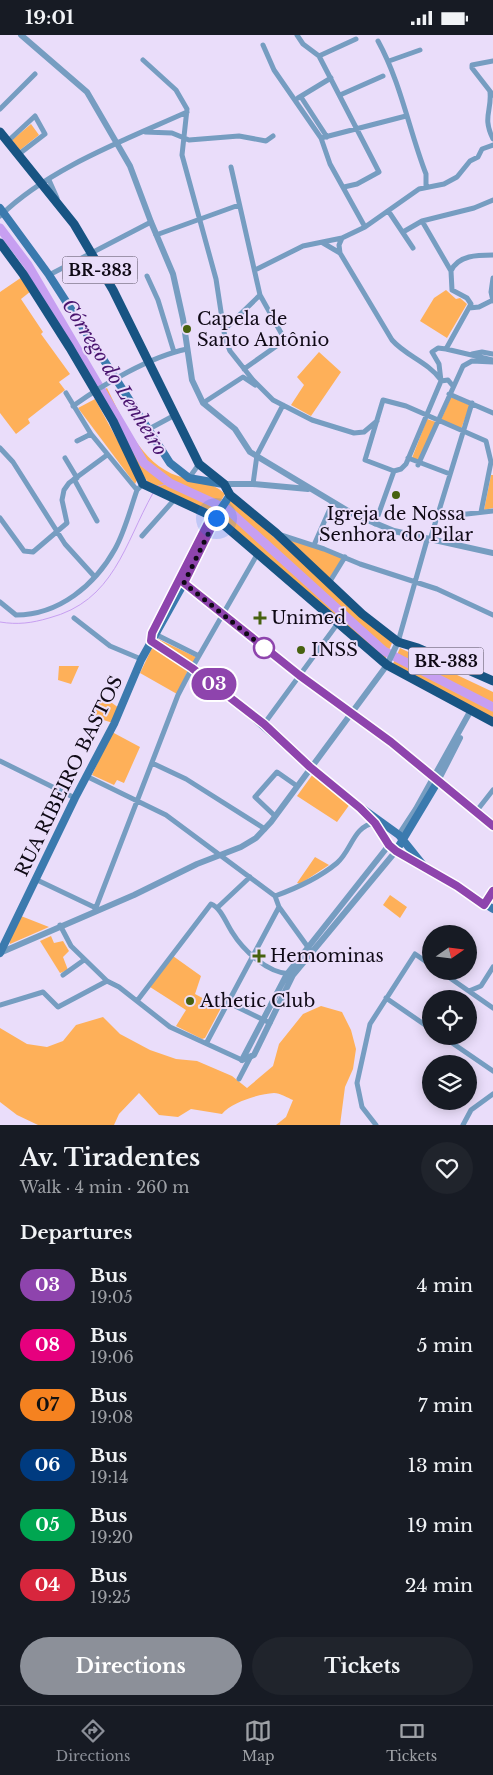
<!DOCTYPE html>
<meta charset="utf-8">
<style>
:root{--surface:#171b24;--page:#20242c;--text:#f1f3f6;--muted:#9ea1a6;--line:#363941;--accent:#8c9099}
body{margin:0;font-family:"Libre Baskerville",serif;background:var(--page);color:var(--text);height:100vh;display:flex;flex-direction:column;font-size:19px;white-space:nowrap}
*{box-sizing:border-box;margin:0}
p{font-size:16px;color:var(--muted)}
.icon{flex:none;width:28px;height:28px;fill:none;stroke:currentColor;stroke-width:2;stroke-linecap:round;stroke-linejoin:round}
.map{position:relative;height:1090px;overflow:hidden}
.side{display:flex;flex-direction:column;background:var(--surface);flex:1}
.side>*{flex:none}
.badge{padding:0 10px;border-radius:16px;font-size:18px;line-height:32px}
.needle{width:32px;rotate:76deg}
.fabs{position:absolute;left:422px;top:890px;display:grid;gap:10px}
.fabs a{display:grid;place-items:center;width:55px;height:55px;border-radius:50%;background:var(--surface);box-shadow:0 2px 12px #0003;font-size:25px}
.you{position:absolute;width:25px;height:25px;margin:-12px;border:4px solid #fff;border-radius:50%;background:#1a73e8;box-shadow:0 0 0 8px #1a73e833}
.map>.badge{position:absolute;translate:-50% -50%;box-shadow:0 0 0 2px #fff}
h2{padding:0 20px;font-size:19px;line-height:45px}
.round{display:grid;place-items:center;flex:none;width:52px;height:52px;border-radius:26px;background:var(--page)}
.headline{display:flex;align-items:center;justify-content:space-between;height:85px;padding:0 20px}
h1{font-size:24px;font-weight:700;line-height:38px}
.primary-button{display:flex;gap:10px;margin-top:auto;padding:10px 20px}
.primary-button a{flex:1;height:58px;border-radius:30px;background:var(--accent);color:#fff;font-size:20px;font-weight:700;line-height:58px;text-align:center}
.primary-button a+a{background:var(--page);color:var(--text)}
ul{padding:0;list-style:none}
li{display:flex;align-items:center;gap:15px;height:60px;padding:0 20px}
li div{flex:1}
li b{display:block;font-size:19px}
li em{font-style:normal}
li .badge{min-width:55px;font-weight:700;text-align:center}
.status{display:flex;justify-content:space-between;align-items:center;height:35px;padding:0 25px;background:var(--surface);direction:ltr}
.status svg{height:14px;fill:currentColor}
.tabs{display:flex;justify-content:space-around;align-items:center;height:70px;border-top:1px solid var(--line);background:var(--surface);font-size:14px;color:var(--muted)}
.tabs a{display:grid;justify-items:center;gap:2px}
.tabs .on{color:var(--accent)}
.map>svg:first-child{display:block}
.green{fill:#feb059}
.lines{fill:none;stroke-linecap:round;stroke-linejoin:round}
.stream{stroke:#c79ff1;stroke-width:1}
.river{stroke:#c79ff1;stroke-width:9}
.minor{stroke:#769dc1;stroke-width:5}
.tertiary{stroke:#769dc1;stroke-width:6}
.secondary{stroke:#3b7aae;stroke-width:8}
.trunk{stroke:#185483;stroke-width:9}
.line-casing{stroke:#fff;stroke-width:11}
.line{stroke:#8e44ad;stroke-width:8}
.walk{stroke:#0f0915;stroke-width:5;stroke-dasharray:0 9}
.poi-dot{fill:#47610f;stroke:#eaddfa;stroke-width:2}
.stop-dot{fill:#fff;stroke:#8e44ad;stroke-width:2.5}
.labels{text-anchor:middle;stroke-width:4;stroke-linejoin:round;paint-order:stroke}
.shield{fill:#eaddfa;stroke:#51495a;stroke-width:1}
.shield-label{font-size:16px;font-weight:bold;fill:#0f0915}
.poi-label{font-size:18px;fill:#0f0915;stroke:#eaddfa;text-anchor:start}
.street-label{font-size:18px;fill:#0f0915;stroke:#eaddfa}
.water-label{font-size:19px;font-style:italic;fill:#49146f;stroke:#eaddfa}
</style>
<div class="status"><b>19:01</b><svg viewBox="0 0 49 12"><path d="M0 12V9h3v3zM5 12V6h3v6zM10 12V3h3v9zM15 12V0h3v12zM26 1h20v11H26zM47 4h2v5h-2z"/></svg></div>
<div class="map">
<svg width="493" height="1090" viewBox="0 0 493 1090">
<rect width="100%" height="100%" fill="#eaddfa"/>
<path class="green" d="M 31,89 L 39,100 L 20,115 L 12,105 Z
M 22,242 L 31,256 L 21,264 L 43,297 L 41,299 L 70,339 L 59,347 L 65,355 L 28,384 L 30,388 L 16,399 L 0,378 L 0,257 Z
M 446,255 L 456,264 L 460,263 L 467,269 L 447,303 L 420,286 L 434,263 Z
M 319,317 L 341,337 L 311,381 L 291,370 L 304,350 L 297,342 Z
M 107,353 C 123,385 141,429 178,441 C 195,447 212,446 225,459 L 214,478 L 148,447 L 145,443 L 98,358 Z
M 451,362 L 470,370 L 461,394 L 441,385 Z
M 95,364 L 138,443 L 135,449 L 78,373 Z
M 427,384 L 436,387 L 420,426 L 412,423 Z
M 491,440 L 493,440 L 493,473 L 484,475 Z
M 230,463 L 392,608 L 385,625 L 220,482 Z
M 282,502 L 343,522 L 329,544 Z
M 158,604 L 196,622 L 191,631 L 156,607 Z
M 153,611 L 189,633 L 177,659 L 140,638 Z
M 400,613 L 493,657 L 493,683 L 392,631 Z
M 59,631 L 79,631 L 71,649 L 58,645 Z
M 102,666 L 112,668 L 119,673 L 113,688 L 94,682 L 99,667 Z
M 112,697 L 140,712 L 124,748 L 117,745 L 114,750 L 92,740 Z
M 313,739 L 350,769 L 337,787 L 297,761 Z
M 315,822 L 329,830 L 300,849 L 297,848 Z
M 390,860 L 407,872 L 400,883 L 383,870 Z
M 21,881 L 49,892 L 10,909 L 9,904 Z
M 51,901 L 54,908 L 63,906 L 69,916 L 63,922 L 68,935 L 60,938 L 40,906 Z
M 173,921 L 201,941 L 195,959 L 221,973 L 205,1003 L 202,1004 L 176,991 L 186,975 L 150,952 Z
M 321,971 L 342,977 L 351,995 L 356,1014 L 353,1034 L 345,1052 L 340,1090 L 276,1090 L 286,1082 L 293,1065 C 288,1063 280,1058 274,1058 C 259,1059 232,1067 222,1079 L 191,1074 L 178,1082 L 159,1080 L 139,1058 L 119,1079 L 114,1090 L 38,1090 L 17,1080 L 0,1067 L 0,993 L 27,1009 L 47,1012 L 63,1006 L 76,990 L 103,982 L 120,999 L 150,1015 L 176,1024 L 197,1026 L 232,1041 L 247,1053 L 273,1031 L 279,1009 L 303,979 Z"/>
<g class="lines">
<path class="stream" d="M 158,451 L 170,448
M 0,587 C 18,590 32,588 49,583 C 114,566 124,510 153,458"/>
<path class="river" d="M 0,193 L 28,230 L 144,428 L 170,448 L 227,474 L 384,616 L 493,672"/>
<path class="minor" d="M 297,0 L 303,9 L 319,21 L 379,137 L 357,149 L 344,152
M 378,6 C 401,48 409,95 426,139 L 426,151
M 263,10 L 274,35 L 321,103 L 330,129 L 365,192
M 319,21 L 356,4
M 143,25 L 176,55 L 187,74 L 182,120 L 216,244 L 225,303 L 230,316 L 253,345 L 273,365 L 312,385 L 354,398 L 364,397 L 377,386
M 389,26 L 420,15
M 493,26 L 472,30 L 472,33 L 493,60
M 490,57 C 492,76 482,82 493,104
M 340,60 L 383,41
M 301,62 L 327,102
M 298,63 L 331,43
M 0,74 L 35,39
M 145,97 L 172,98 L 189,105 L 239,101 L 266,106 L 273,101
M 321,103 L 406,81
M 8,106 L 35,81 L 45,99 L 19,119
M 231,132 L 260,260 L 285,305 L 244,334
M 49,145 L 57,163
M 389,177 L 413,213
M 0,181 C 49,133 125,105 187,77
M 403,197 L 422,186 L 474,173 L 493,165
M 156,200 L 239,170
M 323,208 L 340,218 L 339,210 L 342,203
M 340,218 L 392,305 C 406,321 428,327 441,345
M 255,235 L 303,211 L 342,203 L 365,192 L 419,154 L 444,149 L 457,142 L 470,126 L 478,122 L 482,114 L 493,110
M 451,236 C 458,220 478,220 493,220
M 49,240 L 151,187
M 147,241 L 158,265 L 174,317
M 493,243 L 491,257 L 493,266
M 469,273 L 479,272 L 493,265
M 224,295 L 260,260
M 446,314 L 493,325
M 472,319 L 482,317 L 493,319
M 441,346 L 448,345 L 453,351
M 66,358 L 91,399 L 137,455
M 449,359 L 493,378
M 203,368 L 243,342 L 255,350
M 73,371 C 104,349 149,322 187,314
M 149,394 L 175,380
M 77,406 L 91,399
M 0,413 L 13,427 L 65,509 L 94,541
M 65,423 L 77,443
M 408,423 L 450,439
M 418,430 L 463,331 L 472,326 L 493,327
M 394,436 L 401,434 L 406,429 L 441,346 L 439,329 L 432,317 L 438,313 L 446,314 L 471,269 L 467,263 L 452,255 L 451,236 L 422,186
M 394,436 L 365,425 L 383,365 L 406,371 L 486,406 L 491,427 L 481,477
M 189,443 L 199,429
M 74,444 L 97,486
M 253,449 L 257,420 L 283,370
M 439,479 L 458,480 L 493,476
M 0,483 L 24,516 L 33,517 L 67,488 L 62,465 L 64,455 L 69,448 L 107,420
M 375,489 L 394,436
M 281,500 L 324,514 L 360,529 L 437,554 L 493,580
M 142,501 L 174,465
M 430,505 L 472,368
M 314,510 L 333,467
M 329,548 L 345,522
M 0,567 L 16,580 C 59,580 95,550 115,514 C 125,496 130,475 137,455 L 143,449
M 74,583 L 110,611 L 141,624
M 153,598 L 199,621
M 398,607 L 427,505
M 264,689 L 338,588
M 0,726 L 75,763
M 152,728 L 186,744 L 265,794
M 86,741 L 166,780 L 275,861
M 438,746 L 493,791
M 475,778 L 493,755
M 275,781 L 255,762 L 277,737 L 297,751
M 35,844 L 96,873
M 275,861 C 297,853 319,843 337,828 C 352,815 353,791 375,788
M 275,861 L 279,872 L 310,915
M 485,870 L 493,856
M 217,873 L 250,842
M 95,875 L 178,660 L 192,633 L 258,518
M 60,890 L 71,911 L 107,946 L 119,952 L 170,992 L 242,1025
M 440,936 L 493,973
M 63,940 L 84,925
M 469,956 L 481,951 L 493,932
M 386,963 L 431,994
M 137,966 L 211,869 C 221,873 226,888 232,897 C 243,915 267,938 290,939
M 229,968 L 270,988
M 0,970 L 43,957 L 58,972 L 107,946
M 442,1001 L 493,1036
M 207,1007 L 279,872
M 239,1044 L 251,1021
M 376,1090 L 362,1072 L 357,1048 L 370,989 L 415,919 L 431,930
M 463,1090 L 471,1075 L 493,1059"/>
<path class="tertiary" d="M 21,0 L 87,57 L 130,131 L 151,187 L 173,239 L 183,284 L 192,345 L 203,368 L 235,394 L 250,417 L 353,479 L 394,496 L 493,518
M 224,449 L 253,449 L 308,454
M 438,746 L 460,703
M 399,800 L 416,774 L 471,675
M 2,917 L 134,860 L 197,829 L 241,812 L 256,803 L 271,787 L 387,630 L 398,607
M 242,1025 L 254,1020 L 293,940 L 396,816
M 242,1025 L 287,939 L 389,810"/>
<path class="secondary" d="M 0,173 L 49,240 L 170,428 L 189,443 L 223,449
M 179,545 L 299,640 L 391,707 L 438,746 L 396,816
M 164,574 L 197,508
M 151,606 L 227,659 L 338,756 L 399,800 L 427,835
M 370,784 C 381,792 385,807 396,816 L 457,851 L 493,874
M 0,918 L 75,763 L 114,689 L 141,625 L 184,548 L 213,486 L 230,460"/>
<path class="trunk" d="M 0,97 L 74,189 L 113,255 L 199,429 L 224,449 L 230,460 L 276,498 L 362,579 L 398,607 L 418,613 L 493,646
M 0,208 L 23,239 L 70,313 L 113,386 L 143,449 L 216,483 L 387,630 L 493,687"/>
</g>
<g class="lines">
<defs>
<path id="line" d="M 493,791 L 391,707 L 299,640 L 184,548 L 216,483 L 211,482 L 152,598 L 151,606 L 192,633 L 264,689 L 310,732 L 360,773 L 375,788 L 389,810 L 396,816 L 457,851 L 484,870 L 493,856"/>
</defs>
<use href="#line" class="line-casing"/>
<use href="#line" class="line"/>
<path class="walk" d="M 216,483 L 184,548 L 268,616 L 264,613"/>
</g>
<g class="poi-dot">
<circle cx="187" cy="294" r="5"/>
<circle cx="396" cy="460" r="5"/>
<path d="M257.5 575.5h5v5h5v5h-5v5h-5v-5h-5v-5h5z"/>
<circle cx="301" cy="615" r="5"/>
<path d="M256.5 913.5h5v5h5v5h-5v5h-5v-5h-5v-5h5z"/>
<circle cx="190" cy="966" r="5"/>
</g>
<circle class="stop-dot" cx="264" cy="613" r="10"/>
<g class="labels">
<g class="shield">
<rect x="62.5" y="221.5" width="75" height="27" rx="4"/>
<rect x="408.5" y="612.5" width="75" height="27" rx="4"/>
</g>
<g class="shield-label">
<text x="100" y="241">BR-383</text>
<text x="446" y="632">BR-383</text>
</g>
<g class="poi-label">
<text x="197" y="290">Capela de<tspan x="197" dy="21">Santo Antônio</tspan></text>
<text x="396" y="485" text-anchor="middle">Igreja de Nossa<tspan x="396" dy="21">Senhora do Pilar</tspan></text>
<text x="271" y="589">Unimed</text>
<text x="311" y="621">INSS</text>
<text x="270" y="927">Hemominas</text>
<text x="200" y="972">Athetic Club</text>
</g>
<g class="street-label">
<text transform="translate(69 741) rotate(-64)" y="6">RUA RIBEIRO BASTOS</text>
</g>
<g class="water-label">
<text transform="translate(115 342) rotate(58)" y="7">Córrego do Lenheiro</text>
</g>
</g>
</svg>
<div class="fabs">
<a><svg class="needle" viewBox="-14 -14 28 28"><path d="M0-13l5 13h-10z" fill="#e53935"/><path d="M0 13l5-13h-10z" fill="#9ea1a6"/></svg></a>
<a><svg class="icon" aria-label="locate" viewBox="0 0 24 24"><circle cx="12" cy="12" r="6"/><path d="M12 2v4M12 18v4M2 12h4M18 12h4"/></svg></a>
<a><svg class="icon" aria-label="layers" viewBox="0 0 24 24"><path d="M12 4l9 5-9 5-9-5zM3 14l9 5 9-5"/></svg></a>
</div>
<div class="you" style="left:216px;top:483px"></div>
<b class="badge" style="left:214px;top:649px;background:#8e44ad;color:#fff">03</b>
</div>
<section class="side">
<div class="headline"><div><h1>Av. Tiradentes</h1><p>Walk · 4 min · 260 m</p></div><a class="round"><svg class="icon" aria-label="heart" viewBox="0 0 24 24"><path d="M12 20l-8-8c-3-5 5-10 8-4 3-6 11-1 8 4z"/></svg></a></div>
<h2>Departures</h2>
<ul>
<li><span class="badge" style="background:#8e44ad;color:#fff">03</span><div><b>Bus</b><p>19:05</p></div><em>4 min</em></li>
<li><span class="badge" style="background:#e6007e;color:#fff">08</span><div><b>Bus</b><p>19:06</p></div><em>5 min</em></li>
<li><span class="badge" style="background:#f58220;color:#111">07</span><div><b>Bus</b><p>19:08</p></div><em>7 min</em></li>
<li><span class="badge" style="background:#003b80;color:#fff">06</span><div><b>Bus</b><p>19:14</p></div><em>13 min</em></li>
<li><span class="badge" style="background:#00a651;color:#fff">05</span><div><b>Bus</b><p>19:20</p></div><em>19 min</em></li>
<li><span class="badge" style="background:#d7263d;color:#fff">04</span><div><b>Bus</b><p>19:25</p></div><em>24 min</em></li>
</ul>
<div class="primary-button"><a>Directions</a><a>Tickets</a></div>
</section>
<nav class="tabs">
<a class="on"><svg class="icon" aria-label="directions" viewBox="0 0 24 24"><path d="M12 3l9 9-9 9-9-9zM9 14v-3h6M13 9l2 2-2 2"/></svg>Directions</a>
<a><svg class="icon" aria-label="map" viewBox="0 0 24 24"><path d="M3 6l6-2 6 2 6-2v14l-6 2-6-2-6 2zM9 4v14M15 6v14"/></svg>Map</a>
<a><svg class="icon" aria-label="tickets" viewBox="0 0 24 24"><path d="M3 7h18v10H3zM15 7v10"/></svg>Tickets</a>
</nav>
